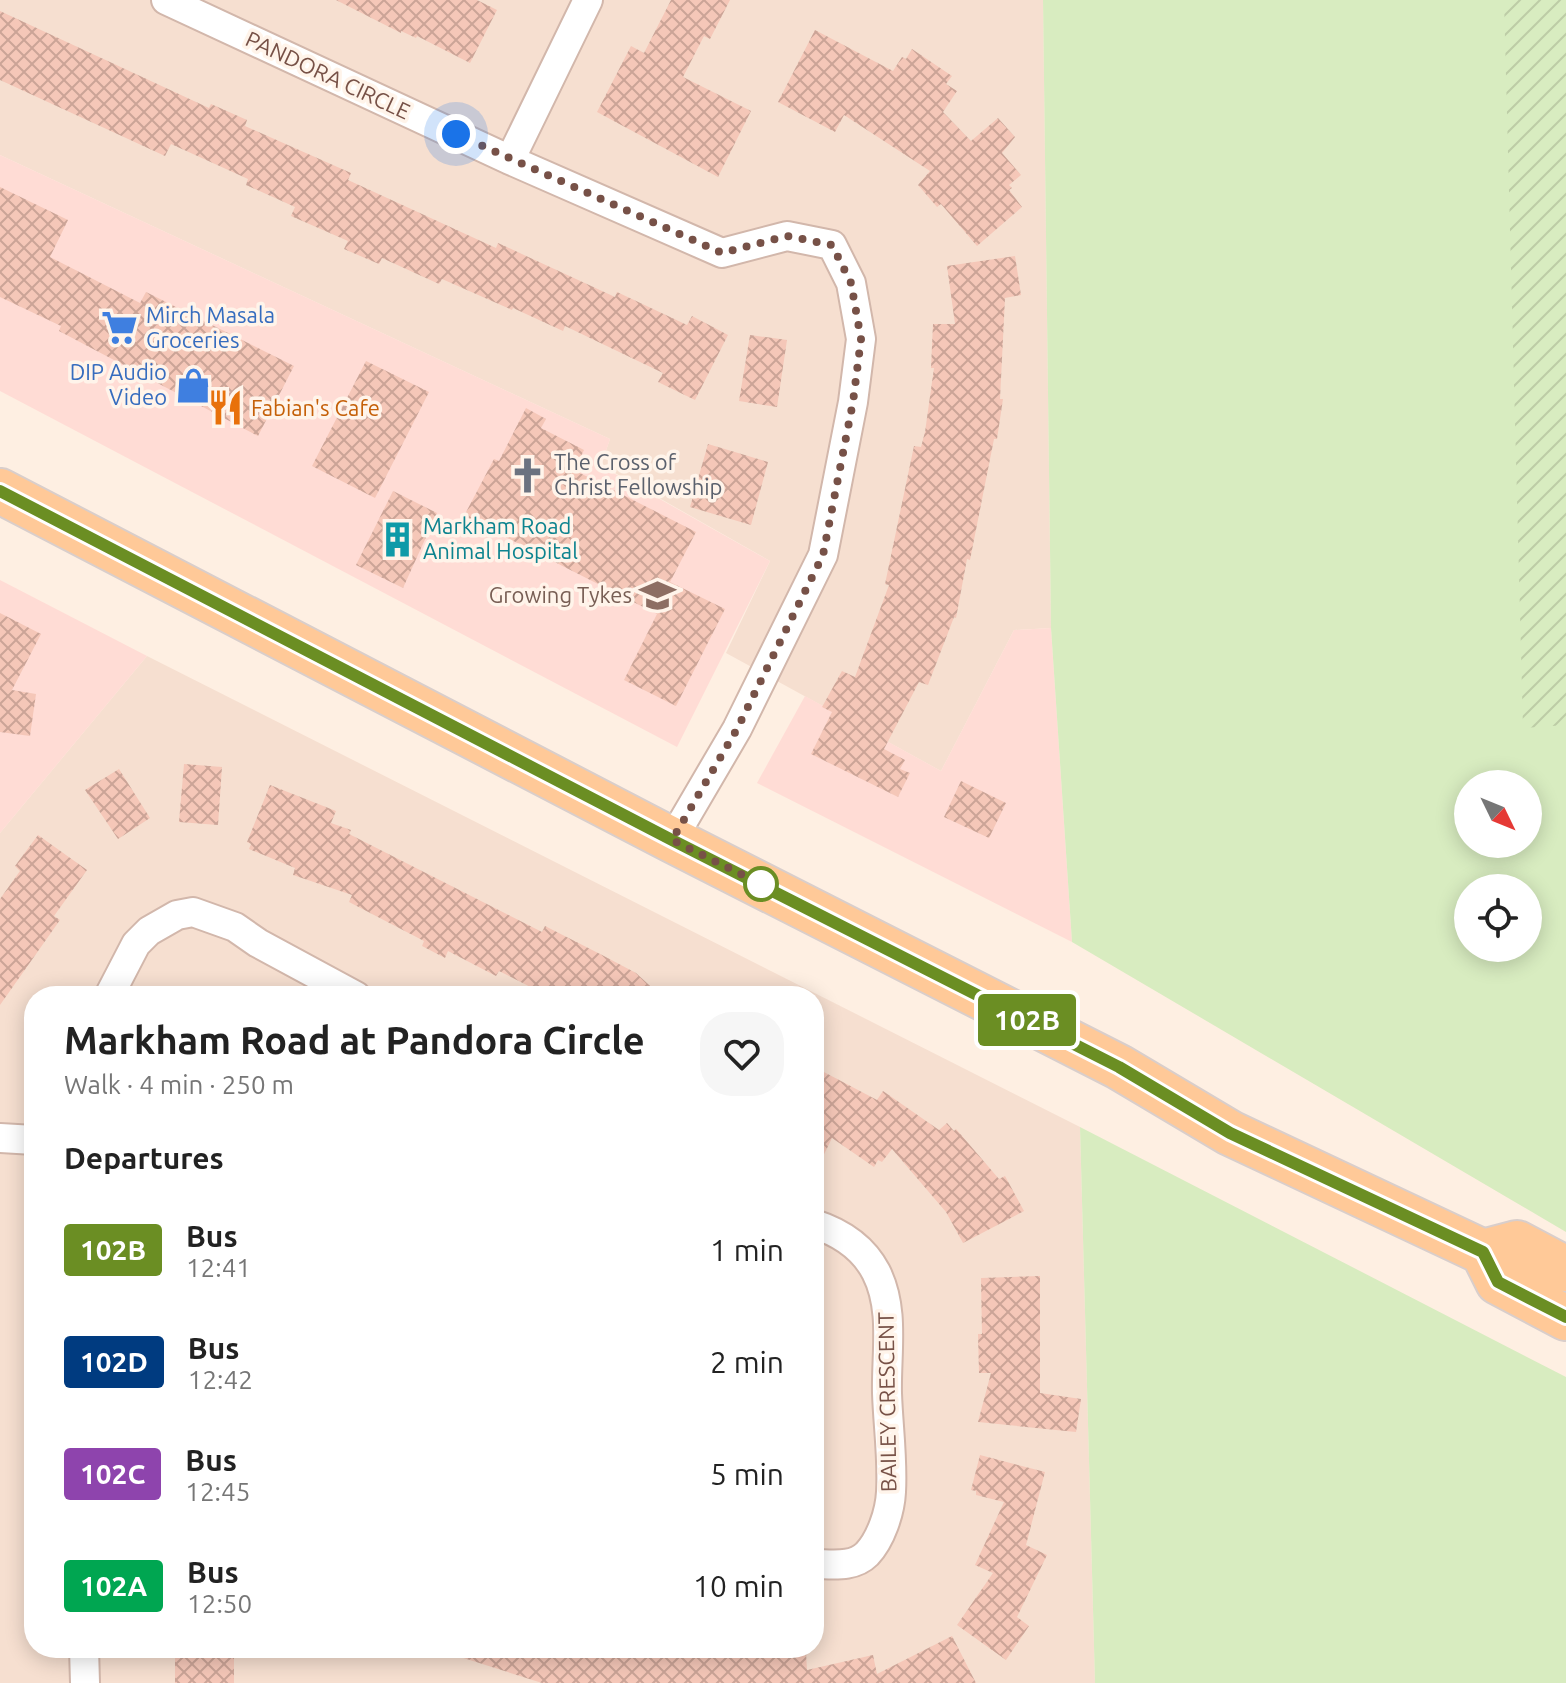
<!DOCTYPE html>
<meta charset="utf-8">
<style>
:root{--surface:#fff;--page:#f6f6f6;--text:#222;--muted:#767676}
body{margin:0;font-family:Ubuntu,sans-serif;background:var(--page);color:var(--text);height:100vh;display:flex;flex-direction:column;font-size:30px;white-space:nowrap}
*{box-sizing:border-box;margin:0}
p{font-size:26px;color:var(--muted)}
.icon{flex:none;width:44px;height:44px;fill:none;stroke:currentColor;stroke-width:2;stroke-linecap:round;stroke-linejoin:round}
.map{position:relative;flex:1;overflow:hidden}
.side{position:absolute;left:24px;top:986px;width:800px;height:672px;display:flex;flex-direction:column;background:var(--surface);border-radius:32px;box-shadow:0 4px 20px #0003}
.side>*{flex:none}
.badge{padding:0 16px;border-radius:6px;font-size:28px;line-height:52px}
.needle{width:52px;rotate:133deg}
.controls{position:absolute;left:1454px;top:770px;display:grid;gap:16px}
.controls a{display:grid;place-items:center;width:88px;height:88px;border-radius:50%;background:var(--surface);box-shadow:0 4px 20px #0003;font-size:40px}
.you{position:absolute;width:40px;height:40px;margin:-20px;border:6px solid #fff;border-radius:50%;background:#1a73e8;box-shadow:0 0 0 12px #1a73e833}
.map>.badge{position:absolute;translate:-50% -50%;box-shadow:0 0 0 4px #fff}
h2{padding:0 40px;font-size:30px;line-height:72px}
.round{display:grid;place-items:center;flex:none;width:84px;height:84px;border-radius:32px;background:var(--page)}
.head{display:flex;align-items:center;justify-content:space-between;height:136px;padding:0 40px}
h1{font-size:38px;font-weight:700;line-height:60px}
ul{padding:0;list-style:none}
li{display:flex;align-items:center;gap:24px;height:112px;padding:0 40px}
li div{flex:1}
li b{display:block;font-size:30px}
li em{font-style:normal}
li .badge{min-width:88px;font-weight:700;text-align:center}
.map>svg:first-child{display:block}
.residential{fill:#f6dfd0;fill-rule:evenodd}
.commercial{fill:#ffdcd5}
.green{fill:#d8ecc0;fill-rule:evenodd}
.garden{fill:url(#garden-furrows)}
.building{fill:url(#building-cross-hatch)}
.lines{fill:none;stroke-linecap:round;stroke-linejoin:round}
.minor-casing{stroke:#d2b7ab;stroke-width:32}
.primary-casing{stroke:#d9cecb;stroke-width:48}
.minor{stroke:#fff;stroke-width:28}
.primary{stroke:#ffc998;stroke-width:44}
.line-casing{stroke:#fff;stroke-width:18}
.line{stroke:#6b8e23;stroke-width:12}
.walk{stroke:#775147;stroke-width:8;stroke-dasharray:0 14.4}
.stop-dot{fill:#fff;stroke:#6b8e23;stroke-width:4}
.labels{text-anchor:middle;stroke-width:7;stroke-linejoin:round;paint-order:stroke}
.street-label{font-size:22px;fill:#775147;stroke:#fff4ea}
.shop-label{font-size:22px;fill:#366cbe;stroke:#fff4ea;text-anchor:start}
.food-label{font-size:22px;fill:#c56008;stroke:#fff4ea;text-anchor:start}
.worship-label{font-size:22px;fill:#5b616d;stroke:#fff4ea;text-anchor:start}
.culture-label{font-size:22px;fill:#0d838f;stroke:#fff4ea;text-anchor:start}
.education-label{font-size:22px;fill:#785e54;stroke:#fff4ea;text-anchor:end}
</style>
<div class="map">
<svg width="1566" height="1683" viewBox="0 0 1566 1683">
<defs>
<pattern id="garden-furrows" width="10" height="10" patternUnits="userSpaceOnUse" patternTransform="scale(2)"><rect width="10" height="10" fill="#d8ecc0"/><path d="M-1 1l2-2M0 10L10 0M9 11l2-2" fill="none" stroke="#bdcca6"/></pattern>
<pattern id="building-cross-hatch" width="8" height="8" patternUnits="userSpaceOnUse" patternTransform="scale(2)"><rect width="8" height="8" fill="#f5c7b8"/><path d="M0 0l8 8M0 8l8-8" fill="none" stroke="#cba497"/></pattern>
</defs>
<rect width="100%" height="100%" fill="#feefe2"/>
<path class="residential" d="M 0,0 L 1043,0 L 1051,628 L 1014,630 L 941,771 L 726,653 L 770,561 L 601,465 L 610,439 L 0,155 Z
M 147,656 L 1080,1127 L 1095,1683 L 0,1683 L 0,833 ZM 34,996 L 814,996 L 814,1648 L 34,1648 Z"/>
<path class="commercial" d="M 0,155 L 610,439 L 601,466 L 770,561 L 677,747 L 0,391 Z
M 0,580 L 147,656 L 0,833 Z
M 1051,628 L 1072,942 L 757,783 L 805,696 L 941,771 L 1014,630 Z"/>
<path class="green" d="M 1043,0 L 1566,0 L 1566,1232 L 1072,942 L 1051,628 ZM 1468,784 L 1528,784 L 1528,844 L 1468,844 ZM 1468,888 L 1528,888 L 1528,948 L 1468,948 Z
M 1080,1127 L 1566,1377 L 1566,1683 L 1095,1683 Z"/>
<path class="garden" d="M 1504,0 L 1566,0 L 1566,725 L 1523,728 Z"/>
<path class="building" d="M 336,0 L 477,0 L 497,10 L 470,63 L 417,36 L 416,38 L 401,31 L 401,33 Z
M 671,0 L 730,0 L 710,39 L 704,36 L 683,77 L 751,111 L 718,177 L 597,112 L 631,46 L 644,53 Z
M 0,11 L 209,108 L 211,104 L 247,120 L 245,126 L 351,173 L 348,180 L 496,248 L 498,243 L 615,297 L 617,292 L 687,325 L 692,316 L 728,335 L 695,400 L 658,382 L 663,373 L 565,326 L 563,331 L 513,308 L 512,310 L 442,279 L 439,284 L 382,258 L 379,264 L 344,249 L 348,241 L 291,216 L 295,207 L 246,185 L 248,179 L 171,144 L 165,156 L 0,80 Z
M 815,30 L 893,71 L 902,57 L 906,59 L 912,49 L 952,76 L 946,84 L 957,91 L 943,112 L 971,141 L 998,118 L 1015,137 L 1002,153 L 1021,175 L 1009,185 L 1012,188 L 1009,190 L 1022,207 L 977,246 L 941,204 L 937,207 L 918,185 L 930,171 L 844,115 L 835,132 L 778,102 Z
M 0,187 L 68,220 L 50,257 L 140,303 L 146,292 L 294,366 L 258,436 L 59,331 L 61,326 L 0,297 Z
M 1015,256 L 1021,295 L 1005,298 L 1000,399 L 1003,399 L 997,439 L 994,439 L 970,560 L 967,559 L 956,618 L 954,617 L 928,685 L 919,682 L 884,749 L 905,760 L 900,769 L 910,773 L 898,797 L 811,754 L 832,712 L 822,707 L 842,671 L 855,677 L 889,585 L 885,584 L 914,446 L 921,447 L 925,432 L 934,368 L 931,368 L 933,324 L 955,324 L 947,266 Z
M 750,335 L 787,340 L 777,407 L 739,401 Z
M 366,361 L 429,392 L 375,498 L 312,466 Z
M 526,408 L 546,419 L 541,428 L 584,450 L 574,470 L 696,532 L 670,582 L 725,609 L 676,706 L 624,680 L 657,614 L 464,516 L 494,459 L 499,461 Z
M 708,444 L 768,462 L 751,525 L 690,507 Z
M 393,491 L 437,513 L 403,588 L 356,565 Z
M 0,613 L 41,634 L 12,690 L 36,694 L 30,736 L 0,732 Z
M 184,764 L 222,767 L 218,825 L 179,822 Z
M 119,769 L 150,818 L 118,839 L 85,790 Z
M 961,781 L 1006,803 L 989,838 L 944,817 Z
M 270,785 L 336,811 L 331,823 L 351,830 L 349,834 L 542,932 L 545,926 L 602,955 L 636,973 L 661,996 L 548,996 L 499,971 L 496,976 L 448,951 L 445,958 L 422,946 L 424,941 L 349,902 L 352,895 L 293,875 L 295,868 L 249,849 L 251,844 L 247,842 Z
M 38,835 L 87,870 L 54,916 L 60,920 L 0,1005 L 0,899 L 20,871 L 15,866 Z
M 822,1071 L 877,1100 L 883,1091 L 939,1130 L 947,1123 L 954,1131 L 956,1129 L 999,1179 L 1005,1176 L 1024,1211 L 963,1243 L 946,1212 L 892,1149 L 882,1162 L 878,1160 L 874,1167 L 832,1138 L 814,1175 L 814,1087 Z
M 1040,1276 L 1040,1393 L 1081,1399 L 1076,1432 L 978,1422 L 991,1373 L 979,1373 L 978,1334 L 982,1334 L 981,1278 Z
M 980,1455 L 1045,1472 L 1026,1545 L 1047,1555 L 1017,1617 L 1029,1626 L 1006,1660 L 957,1625 L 993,1573 L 975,1565 L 1004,1502 L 976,1495 L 976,1491 L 971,1490 Z
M 952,1636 L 976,1683 L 542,1683 L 454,1655 L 455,1648 L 749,1648 L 749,1653 L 806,1652 L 807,1670 L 873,1655 L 877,1674 Z
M 175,1648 L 234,1648 L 234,1683 L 175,1683 Z"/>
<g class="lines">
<defs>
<path id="minor" d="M 166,0 L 510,160 L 722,253 L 787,236 L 832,245 L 851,283 L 861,339 L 853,402 L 823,555 L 737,729 L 672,840
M 510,160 L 588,0
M 109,996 L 136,944 L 149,931 L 177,915 L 193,912 L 235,927 L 258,943 L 356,996
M 0,1138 L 34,1140
M 814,1224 C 839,1232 863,1247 876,1272 C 895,1309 886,1353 887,1393 C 888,1425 893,1459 891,1492 C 890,1512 881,1539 867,1554 C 853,1568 832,1564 814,1564
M 84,1648 L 85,1683"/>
<path id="primary" d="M 0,491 L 672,840 L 1119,1067 L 1230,1133 L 1483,1252 L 1498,1282 L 1566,1318
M 1483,1252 L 1517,1243 L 1566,1269"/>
</defs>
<use href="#minor" class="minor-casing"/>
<use href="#primary" class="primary-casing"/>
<use href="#minor" class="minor"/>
<use href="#primary" class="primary"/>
</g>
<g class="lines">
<defs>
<path id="line" d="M 0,491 L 672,840 L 1119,1067 L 1230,1133 L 1483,1252 L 1498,1282 L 1566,1317"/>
</defs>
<use href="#line" class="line-casing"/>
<use href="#line" class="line"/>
<path class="walk" d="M 456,134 L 722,253 L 787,236 L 832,245 L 851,283 L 861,339 L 853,402 L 823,555 L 737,729 L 672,840 L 761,884"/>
</g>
<defs>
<symbol id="supermarket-bare" viewBox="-9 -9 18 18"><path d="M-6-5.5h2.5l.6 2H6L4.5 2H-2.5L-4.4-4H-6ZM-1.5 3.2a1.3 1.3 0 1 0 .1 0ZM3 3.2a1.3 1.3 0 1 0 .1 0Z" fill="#3f7fe0" stroke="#fff4ea" stroke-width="2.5" paint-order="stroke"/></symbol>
<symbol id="shop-bare" viewBox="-9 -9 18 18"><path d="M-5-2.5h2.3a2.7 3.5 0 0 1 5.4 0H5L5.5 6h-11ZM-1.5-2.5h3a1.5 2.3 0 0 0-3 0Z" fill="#3f7fe0" stroke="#fff4ea" stroke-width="2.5" paint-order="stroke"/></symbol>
<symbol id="restaurant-bare" viewBox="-9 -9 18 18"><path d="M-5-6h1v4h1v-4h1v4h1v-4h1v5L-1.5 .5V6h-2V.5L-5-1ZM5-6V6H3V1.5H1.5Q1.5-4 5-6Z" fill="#e8710a" stroke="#fff4ea" stroke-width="2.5" paint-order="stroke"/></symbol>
<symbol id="church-bare" viewBox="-9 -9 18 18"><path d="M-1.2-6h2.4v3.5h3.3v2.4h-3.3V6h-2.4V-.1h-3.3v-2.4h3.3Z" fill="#6b7280" stroke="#fff4ea" stroke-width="2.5" paint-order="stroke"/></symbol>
<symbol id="building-bare" viewBox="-9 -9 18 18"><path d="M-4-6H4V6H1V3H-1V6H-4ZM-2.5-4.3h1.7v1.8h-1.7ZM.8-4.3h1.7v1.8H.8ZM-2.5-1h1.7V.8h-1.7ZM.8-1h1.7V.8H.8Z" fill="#0f9aa8" stroke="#fff4ea" stroke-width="2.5" paint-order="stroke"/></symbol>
<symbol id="school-bare" viewBox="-9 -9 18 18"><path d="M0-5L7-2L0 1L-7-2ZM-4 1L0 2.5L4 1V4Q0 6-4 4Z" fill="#8d6e63" stroke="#fff4ea" stroke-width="2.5" paint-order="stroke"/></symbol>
</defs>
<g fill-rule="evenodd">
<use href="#supermarket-bare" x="94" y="302" width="51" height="51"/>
<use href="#shop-bare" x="168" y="360" width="51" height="51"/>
<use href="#restaurant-bare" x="200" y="382" width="51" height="51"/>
<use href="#church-bare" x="502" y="450" width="51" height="51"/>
<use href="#building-bare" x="372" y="514" width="51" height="51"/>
<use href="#school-bare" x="632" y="570" width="51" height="51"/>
</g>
<circle class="stop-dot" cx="761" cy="884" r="16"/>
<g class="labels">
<g class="street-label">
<text transform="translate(328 75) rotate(25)" y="8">PANDORA CIRCLE</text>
<text transform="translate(887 1402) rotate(-91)" y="8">BAILEY CRESCENT</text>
</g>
<g class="shop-label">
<text x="146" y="323">Mirch Masala<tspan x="146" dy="25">Groceries</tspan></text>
<text x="167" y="380" text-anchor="end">DIP Audio<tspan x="167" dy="25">Video</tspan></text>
</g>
<g class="food-label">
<text x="251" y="416">Fabian's Cafe</text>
</g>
<g class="worship-label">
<text x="554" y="470">The Cross of<tspan x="554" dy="25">Christ Fellowship</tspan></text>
</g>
<g class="culture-label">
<text x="423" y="534">Markham Road<tspan x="423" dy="25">Animal Hospital</tspan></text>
</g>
<g class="education-label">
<text x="632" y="603">Growing Tykes</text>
</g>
</g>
</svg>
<div class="controls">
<a><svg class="needle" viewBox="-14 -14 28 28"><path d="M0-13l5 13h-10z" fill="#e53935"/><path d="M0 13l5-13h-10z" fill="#767676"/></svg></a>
<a><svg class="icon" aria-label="locate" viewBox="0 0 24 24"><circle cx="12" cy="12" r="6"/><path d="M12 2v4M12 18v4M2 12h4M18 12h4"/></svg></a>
</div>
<div class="you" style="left:456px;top:134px"></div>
<b class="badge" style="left:1027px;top:1020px;background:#6b8e23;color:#fff">102B</b>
<section class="side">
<div class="head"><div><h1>Markham Road at Pandora Circle</h1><p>Walk · 4 min · 250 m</p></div><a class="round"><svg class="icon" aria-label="heart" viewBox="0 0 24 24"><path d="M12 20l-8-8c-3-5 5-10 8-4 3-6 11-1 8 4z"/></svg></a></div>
<h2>Departures</h2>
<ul>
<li><span class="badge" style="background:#6b8e23;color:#fff">102B</span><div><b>Bus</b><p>12:41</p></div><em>1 min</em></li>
<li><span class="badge" style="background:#003b80;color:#fff">102D</span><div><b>Bus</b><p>12:42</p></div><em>2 min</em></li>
<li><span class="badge" style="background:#8e44ad;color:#fff">102C</span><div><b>Bus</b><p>12:45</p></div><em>5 min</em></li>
<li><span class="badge" style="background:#00a651;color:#fff">102A</span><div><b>Bus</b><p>12:50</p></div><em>10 min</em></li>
</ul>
</section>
</div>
